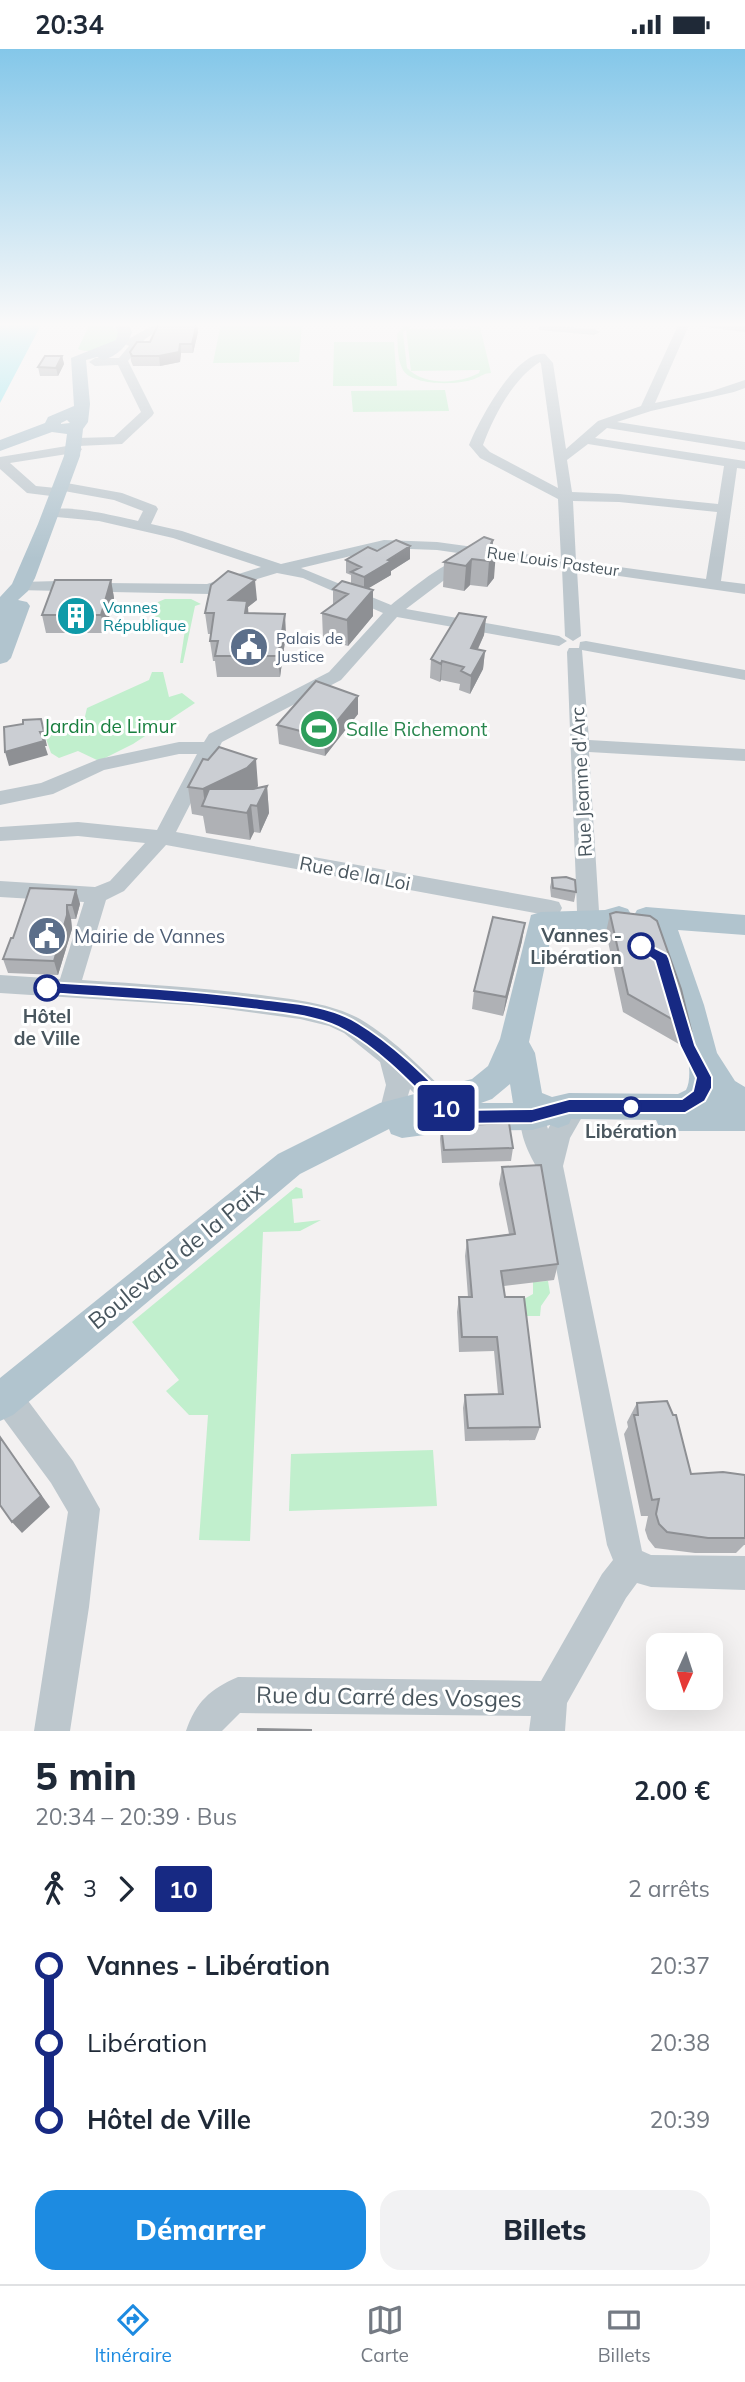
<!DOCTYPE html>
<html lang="fr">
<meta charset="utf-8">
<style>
:root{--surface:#fff;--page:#f2f2f3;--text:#1f2937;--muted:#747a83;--line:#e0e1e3;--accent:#1d8be1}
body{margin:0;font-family:Mulish,sans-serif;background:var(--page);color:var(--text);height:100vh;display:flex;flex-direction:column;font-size:26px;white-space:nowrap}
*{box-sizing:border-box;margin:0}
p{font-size:23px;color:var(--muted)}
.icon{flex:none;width:38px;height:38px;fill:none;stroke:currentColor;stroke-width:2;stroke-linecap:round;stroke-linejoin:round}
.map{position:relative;height:1682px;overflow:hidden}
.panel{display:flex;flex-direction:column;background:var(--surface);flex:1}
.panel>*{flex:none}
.badge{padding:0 14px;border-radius:5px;font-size:24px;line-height:46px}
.needle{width:46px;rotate:183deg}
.tools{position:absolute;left:646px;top:1584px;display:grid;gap:14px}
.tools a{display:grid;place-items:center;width:77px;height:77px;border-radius:14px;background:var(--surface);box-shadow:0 7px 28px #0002;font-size:35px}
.map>.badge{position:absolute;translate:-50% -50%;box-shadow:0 0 0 4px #fff}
.legs{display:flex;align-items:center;gap:10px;height:77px;padding:0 35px;font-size:23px}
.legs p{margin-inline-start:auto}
.headline{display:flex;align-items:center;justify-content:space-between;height:119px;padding:0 35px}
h1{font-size:38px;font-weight:800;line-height:52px}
.primary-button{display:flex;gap:14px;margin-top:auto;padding:14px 35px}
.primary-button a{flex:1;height:80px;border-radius:21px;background:var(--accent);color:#fff;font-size:28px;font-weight:800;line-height:80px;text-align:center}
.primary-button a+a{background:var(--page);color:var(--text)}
ul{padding:0 35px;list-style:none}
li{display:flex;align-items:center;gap:24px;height:77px;font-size:26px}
li i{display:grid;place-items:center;width:10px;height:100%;margin:0 9px;background:currentColor}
li i::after{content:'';width:18px;height:18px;margin:-9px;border:5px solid;border-radius:50%;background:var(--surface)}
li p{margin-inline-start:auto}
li:first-child i{background:linear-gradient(#0000 50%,currentColor 0)}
li:last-child i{background:linear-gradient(currentColor 50%,#0000 0)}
.status{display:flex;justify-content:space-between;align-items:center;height:49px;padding:0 35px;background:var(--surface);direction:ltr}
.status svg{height:19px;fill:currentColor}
.dock{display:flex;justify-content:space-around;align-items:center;height:98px;border-top:2px solid var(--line);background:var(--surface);font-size:19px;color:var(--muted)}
.dock a{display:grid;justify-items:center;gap:4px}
.dock .current{color:var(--accent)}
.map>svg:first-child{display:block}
.green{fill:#c1efcd}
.water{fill:#8fe3eb}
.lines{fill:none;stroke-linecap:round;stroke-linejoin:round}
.minor{fill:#bdc7cd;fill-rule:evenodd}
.major{fill:#b1c4ce;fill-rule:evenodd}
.wall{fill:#afb1b5}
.shaded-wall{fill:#8e9094}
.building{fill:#cbced3;stroke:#8e9094;stroke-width:2}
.line-1{fill:#172983;stroke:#fff;stroke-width:2}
.stop-1-dot{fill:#fff;stroke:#172983;stroke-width:3.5}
.labels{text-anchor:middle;stroke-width:6;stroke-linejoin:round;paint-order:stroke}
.far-street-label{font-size:16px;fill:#49565e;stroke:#fff}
.far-culture-label{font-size:16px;fill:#0d838f;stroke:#fff;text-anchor:start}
.far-service-label{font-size:16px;fill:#4e5e75;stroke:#fff;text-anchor:start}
.park-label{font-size:19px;fill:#197f3f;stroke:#fff}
.leisure-label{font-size:19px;fill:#27864d;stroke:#fff;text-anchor:start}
.street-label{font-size:19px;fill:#49565e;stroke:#fff}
.stop-label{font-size:19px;font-weight:bold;fill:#49565e;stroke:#fff}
.service-label{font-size:19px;fill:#4e5e75;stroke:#fff;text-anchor:start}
.near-street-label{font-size:23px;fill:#49565e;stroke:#fff}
</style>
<div class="status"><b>20:34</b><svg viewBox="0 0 49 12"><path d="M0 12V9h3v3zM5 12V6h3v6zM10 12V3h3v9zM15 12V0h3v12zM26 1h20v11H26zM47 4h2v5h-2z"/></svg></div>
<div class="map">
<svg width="745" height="1682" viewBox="0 0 745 1682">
<rect width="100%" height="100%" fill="#f3f1f1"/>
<path class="green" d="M 90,274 L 107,274 L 119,283 C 117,300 93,306 78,300 Z
M 221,274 L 302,274 L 299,313 L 213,314 Z
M 407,274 L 417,274 L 403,283 L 407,319 C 424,337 459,335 479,324 L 480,321 L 411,322 L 406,280 L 472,280 L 460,274 L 480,278 L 491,324 C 483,324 479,329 471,331 C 455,336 409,337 402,319 C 397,309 398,295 397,285 Z
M 334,293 L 394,293 L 397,337 L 333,337 Z
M 445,341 L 449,362 L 353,363 L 351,342 Z
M 165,550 L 191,550 L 201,555 L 195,557 L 183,614 L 180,614 L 185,581 L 168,575 L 151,579 L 158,553 Z
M 152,623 L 163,623 L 169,648 L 182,644 L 195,654 L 133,695 L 99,712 L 78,702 L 59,709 L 51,704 L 44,684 L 78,683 L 82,680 L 87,659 L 149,631 Z
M 296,1138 L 302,1140 L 303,1149 L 292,1150 L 294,1174 L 321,1171 L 300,1182 L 263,1183 L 250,1492 L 199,1491 L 208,1366 L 189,1366 L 166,1342 L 179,1331 L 132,1273 Z
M 548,1232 L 550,1244 L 541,1257 L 540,1267 L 526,1267 L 524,1250 L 533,1245 L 533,1233 Z
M 433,1401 L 437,1457 L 289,1462 L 291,1405 Z"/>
<path class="water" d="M 0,274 L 42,274 L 0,354 Z"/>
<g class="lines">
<path class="minor" d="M 157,274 L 170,274 L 145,290 L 128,312 L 154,364 L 152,367 L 122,395 L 78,397 L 82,400 L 80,403 L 10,414 L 36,437 L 56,439 L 56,434 L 61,433 L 122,444 L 156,457 L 158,460 L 151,475 L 182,482 L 281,515 L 384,491 L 437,493 L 561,510 L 558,450 L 480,409 L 469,396 C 478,373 516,301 545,305 L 553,314 L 566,400 L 598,372 L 641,357 L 679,274 L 690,274 L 655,354 L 712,342 L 745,331 L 745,339 L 734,343 L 651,362 L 617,373 L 745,393 L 745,401 L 607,379 L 595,389 L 745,412 L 745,420 L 737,419 L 721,532 L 745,535 L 745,545 L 577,521 L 581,587 L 573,592 L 565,587 L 562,519 L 437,501 L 384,499 L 301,519 L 391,556 C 408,543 454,503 474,508 L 477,511 L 474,514 L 447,529 L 406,560 L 559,587 L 567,592 L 559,597 L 397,568 L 341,631 L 222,693 L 176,783 L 551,851 L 559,853 L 562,859 L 559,865 L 551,867 L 166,796 L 124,842 L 106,851 L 82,931 C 144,935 206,939 268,947 C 298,951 333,955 360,970 C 397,992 427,1025 457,1054 L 460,1062 L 457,1070 C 437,1077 423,1053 410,1040 L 400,1072 L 391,1075 L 382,1072 L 379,1064 L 386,1036 L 380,1013 L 344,984 L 329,977 L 300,970 L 203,957 L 0,944 L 0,926 L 60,930 L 84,853 L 0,848 L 0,832 L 95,838 L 110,832 L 145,794 L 78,787 L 0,792 L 0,778 L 78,773 L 157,781 L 197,705 L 179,705 L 104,721 L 53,745 L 0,756 L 0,742 L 41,734 L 99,710 L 179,693 L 204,693 L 209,685 L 329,623 L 383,564 L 303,529 L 277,524 L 209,545 L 15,541 L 13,538 L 21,533 L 95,531 L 104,534 L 207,535 L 261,518 L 173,489 L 99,472 L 46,467 L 44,464 C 57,452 119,468 138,472 L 143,462 L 114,451 L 64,442 L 64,447 L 59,448 L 27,444 L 0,420 L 0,408 L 73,396 L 69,393 L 76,389 L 114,388 L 141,363 L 118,316 L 95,317 L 89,313 L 95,309 L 119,309 L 129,297 L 123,294 L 125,292 ZM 540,313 L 541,315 L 558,439 L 490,403 L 483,396 C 494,366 513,330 540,313 ZM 588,395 L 724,417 L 718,455 L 619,445 L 572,443 L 567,411 ZM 573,452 L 619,453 L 717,463 L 706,530 L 576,512 Z
M 691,274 L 745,277 L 745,283 L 696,277 Z
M 543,276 L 594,280 L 600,283 L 594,286 L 539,281 L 539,277 Z
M 586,592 L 745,621 L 745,631 L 582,601 L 589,691 L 745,700 L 745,712 L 589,703 L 599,862 L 596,868 L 588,870 L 580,868 L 577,862 L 567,603 L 569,599 L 579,599 L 580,593 Z
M 532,1056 L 541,1059 L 548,1080 C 556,1066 562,1054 579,1060 L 582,1068 L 570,1089 L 563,1117 L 642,1502 L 651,1506 L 745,1507 L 745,1541 L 651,1538 L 637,1534 L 626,1549 L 567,1654 L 565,1682 L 529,1682 L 531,1667 L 240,1664 L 222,1682 L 186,1682 C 196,1653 210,1640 238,1628 L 541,1632 L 602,1525 L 613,1511 L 607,1496 L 538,1120 C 528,1105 515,1076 523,1059 Z
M 6,1333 L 17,1337 L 73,1412 L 100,1460 L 89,1558 L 70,1682 L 34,1682 L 68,1463 L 51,1434 L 0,1365 L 0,1336 Z"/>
<path class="major" d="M 113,274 L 127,274 L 132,283 C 128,297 117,307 103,311 L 97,308 L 86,311 L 90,355 L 88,373 L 83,380 L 80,407 L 35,529 L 28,542 L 18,551 L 27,553 L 30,557 L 11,609 L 7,613 L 0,615 L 0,548 L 12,535 L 38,475 L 64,407 L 67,385 L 52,383 L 0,402 L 0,391 L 45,374 L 48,368 L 74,357 L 71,309 L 116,291 L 118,283 ZM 67,371 L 70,374 L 61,375 L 61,374 Z
M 619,857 L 628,860 L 632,867 L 628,874 L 605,881 L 552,883 L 529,993 L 535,1004 L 542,1044 L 552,1048 L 569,1044 L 678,1045 L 686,1041 C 701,1014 661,910 651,878 L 637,875 L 633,868 L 637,861 L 646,858 L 745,866 L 745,886 L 678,881 L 704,956 L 717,1004 L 735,1032 L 745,1038 L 745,1082 L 670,1082 L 659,1078 L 656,1071 L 571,1070 L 569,1075 L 558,1079 L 550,1076 L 532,1081 L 455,1082 L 402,1089 L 391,1085 L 389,1080 L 300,1125 L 13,1366 L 0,1372 L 0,1329 L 278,1105 L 380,1054 L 472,1030 L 488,1017 L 500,990 L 531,866 L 541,863 L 605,861 ZM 510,1035 L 513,1054 L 481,1054 L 492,1050 Z"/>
</g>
<path class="wall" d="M 197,274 L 198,283 L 193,304 L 181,304 L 180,313 L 160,317 L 133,317 L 131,312 L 130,303 L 150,293 Z
M 62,307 L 64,315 L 58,327 L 40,327 L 38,318 Z
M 493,491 L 492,502 L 494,529 L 487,538 L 470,536 L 464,542 L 443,538 L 444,513 Z
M 410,497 L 410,510 L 391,522 L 391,526 L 368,539 L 373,541 L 373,567 L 348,597 L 323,590 L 322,564 L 333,556 L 333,540 L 351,534 L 351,526 L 346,524 L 346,511 L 377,502 Z
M 111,531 L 114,549 L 105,584 L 46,584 L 42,566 Z
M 257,551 L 248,558 L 248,564 L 286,585 L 280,628 L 217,628 L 215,612 L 213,612 L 210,592 L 211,585 L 208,585 L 205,564 Z
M 486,568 L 484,586 L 478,600 L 485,602 L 483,620 L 470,645 L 459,641 L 460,635 L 441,631 L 440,633 L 430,629 L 431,610 Z
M 358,665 L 325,707 L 279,695 L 277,676 Z
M 258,737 L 256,740 L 267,737 L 269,764 L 260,784 L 254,783 L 250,791 L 206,784 L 203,767 L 192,765 L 188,738 Z
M 552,829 L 576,843 L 574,853 L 551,848 L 550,838 Z
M 76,841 L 80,855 L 76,870 L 71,870 L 72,880 L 58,926 L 8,924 L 3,910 Z
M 610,865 L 691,981 L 684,998 L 623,963 L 606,883 Z
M 522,892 L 503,967 L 472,960 L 474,942 Z
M 441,1077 L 513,1099 L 511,1112 L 442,1114 L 440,1090 Z
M 502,1118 L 558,1215 L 554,1231 L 504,1237 L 505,1248 L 540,1378 L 535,1391 L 465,1392 L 463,1359 L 465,1346 L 498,1345 L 494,1302 L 459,1303 L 457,1263 L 459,1248 L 468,1248 L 465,1207 L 467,1191 L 509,1185 L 499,1135 Z
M 637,1354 L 691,1425 L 745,1426 L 745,1496 L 744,1496 L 736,1504 L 695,1504 L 655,1499 L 648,1490 L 645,1481 L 648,1467 L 641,1467 L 624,1385 L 628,1378 L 627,1373 Z"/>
<path class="shaded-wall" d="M 197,274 L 198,283 L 193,304 L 192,295 Z
M 180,295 L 181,304 L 180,313 L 160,317 L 159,307 Z
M 62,307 L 64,315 L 58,327 L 56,319 Z
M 493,491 L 492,509 L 496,503 L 494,529 L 487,538 L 489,512 L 487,501 Z
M 410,497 L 410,510 L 391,522 L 391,526 L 364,542 L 364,528 Z
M 472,510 L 470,536 L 464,542 L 466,517 Z
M 111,531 L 114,549 L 105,584 L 101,566 Z
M 255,531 L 257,551 L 248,558 L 249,572 L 229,551 Z
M 373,541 L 373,567 L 348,597 L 347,571 Z
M 285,565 L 286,585 L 280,628 L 278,607 Z
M 486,568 L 484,586 L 470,617 L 471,599 Z
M 485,602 L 483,620 L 470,645 L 471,627 Z
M 442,612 L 441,631 L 440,633 L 441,615 Z
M 358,647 L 358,665 L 325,707 L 324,688 Z
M 41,670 L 47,697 L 45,697 L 48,706 L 9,717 L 5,703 L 40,683 Z
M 256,710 L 258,737 L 250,745 L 205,757 L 203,740 Z
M 267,737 L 269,764 L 260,784 L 257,757 Z
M 251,756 L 254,783 L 250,791 L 247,764 Z
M 76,841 L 80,855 L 76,870 L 72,856 Z
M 67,856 L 71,870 L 72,880 L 58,926 L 54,912 Z
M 525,874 L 522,892 L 503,967 L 506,948 Z
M 0,1388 L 50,1458 L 22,1484 L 12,1473 Z"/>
<path class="building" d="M 159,274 L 197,274 L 192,295 L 180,295 L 179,303 L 159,307 L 132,307 L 130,303 L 137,293 L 150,293 Z
M 45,307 L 62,307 L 56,319 L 38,318 Z
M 484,488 L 493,491 L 487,501 L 496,503 L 489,512 L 472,510 L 466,517 L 444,513 Z
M 396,491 L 410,497 L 388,511 L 391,512 L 364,528 L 351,523 L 361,518 L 346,511 L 368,498 L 377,502 Z
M 228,522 L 255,531 L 229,551 L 247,552 L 245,564 L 285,565 L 278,607 L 215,607 L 218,592 L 210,592 L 214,564 L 205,564 L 211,536 Z
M 55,531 L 111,531 L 101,566 L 42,566 Z
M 342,532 L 373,541 L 347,571 L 322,564 L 348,545 L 333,540 Z
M 459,564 L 486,568 L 471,599 L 485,602 L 471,627 L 461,622 L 464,618 L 442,612 L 441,615 L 431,610 Z
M 316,632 L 358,647 L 324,688 L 277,676 Z
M 41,670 L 44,683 L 40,683 L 44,692 L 5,703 L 4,678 L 23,675 L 23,671 Z
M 219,698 L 256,710 L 247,719 L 203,740 L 188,738 L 203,710 L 208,711 Z
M 267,737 L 257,757 L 251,756 L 247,764 L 202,757 L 209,740 L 253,740 Z
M 566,828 L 575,831 L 576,843 L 553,839 L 552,829 Z
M 30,839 L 76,841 L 72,856 L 67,856 L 67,866 L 54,912 L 3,910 L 11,889 L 13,889 Z
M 616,863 L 650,867 L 657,872 L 681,940 L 691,981 L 628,945 L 610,865 Z
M 493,868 L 525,874 L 506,948 L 474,942 Z
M 509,1074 L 513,1099 L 444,1101 L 441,1077 Z
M 541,1116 L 558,1215 L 501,1222 L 505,1248 L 524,1248 L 540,1378 L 468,1379 L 465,1346 L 503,1345 L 497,1288 L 462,1288 L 459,1248 L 472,1248 L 467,1191 L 515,1185 L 502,1118 Z
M 667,1352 L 673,1366 L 676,1366 L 691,1425 L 723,1423 L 745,1426 L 745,1489 L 708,1489 L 667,1483 L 659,1475 L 656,1465 L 659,1450 L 652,1451 L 634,1366 L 638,1366 L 637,1354 Z
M 0,1388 L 41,1447 L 12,1473 L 0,1456 Z
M 258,1680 L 311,1681 L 311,1682 L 258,1682 Z"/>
<linearGradient id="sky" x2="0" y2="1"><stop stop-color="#84c7e9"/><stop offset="0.54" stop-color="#faf9f9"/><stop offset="1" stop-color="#faf9f9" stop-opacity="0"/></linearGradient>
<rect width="745" height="510" fill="url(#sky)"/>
<path class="line-1" d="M 641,892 L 667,905 L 669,909 L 695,996 L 712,1028 L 712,1039 L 705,1052 L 685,1064 L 569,1064 L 532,1074 L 455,1075 L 450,1073 C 418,1042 386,1005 346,982 C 321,967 287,965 259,961 C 188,952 117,949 47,944 L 39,939 L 47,933 C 118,937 189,941 260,950 C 292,954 330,956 358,974 C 396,997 428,1030 459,1061 L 532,1060 L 569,1050 L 682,1050 L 693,1042 L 696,1029 L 680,997 L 655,912 L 634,897 Z"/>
<defs>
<symbol id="building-disc" viewBox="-11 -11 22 22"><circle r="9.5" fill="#0f9aa8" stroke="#fff"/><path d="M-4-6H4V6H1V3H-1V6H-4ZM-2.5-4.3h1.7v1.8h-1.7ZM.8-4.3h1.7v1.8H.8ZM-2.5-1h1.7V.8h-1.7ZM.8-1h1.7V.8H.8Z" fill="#fff"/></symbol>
<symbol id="civic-disc" viewBox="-11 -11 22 22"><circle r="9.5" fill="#5c6f8a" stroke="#fff"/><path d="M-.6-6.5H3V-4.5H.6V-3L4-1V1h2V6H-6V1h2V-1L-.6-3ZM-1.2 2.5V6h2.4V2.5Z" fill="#fff"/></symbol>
<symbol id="stadium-disc" viewBox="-11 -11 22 22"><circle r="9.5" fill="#2e9e5b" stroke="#fff"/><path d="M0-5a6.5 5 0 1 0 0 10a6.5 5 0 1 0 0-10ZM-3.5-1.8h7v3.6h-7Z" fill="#fff"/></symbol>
</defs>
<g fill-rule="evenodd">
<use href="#building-disc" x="54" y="545" width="44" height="44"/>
<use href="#civic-disc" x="227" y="576" width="44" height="44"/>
<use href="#stadium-disc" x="297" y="658" width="44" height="44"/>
<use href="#civic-disc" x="25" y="865" width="44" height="44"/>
</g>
<g class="stop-1-dot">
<circle cx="641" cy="897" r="12"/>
<circle cx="47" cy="939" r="12"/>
<circle cx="631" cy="1058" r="9"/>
</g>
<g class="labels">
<g class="far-street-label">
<text transform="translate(553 512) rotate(8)" y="6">Rue Louis Pasteur</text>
</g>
<g class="far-culture-label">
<text x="103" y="564">Vannes<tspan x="103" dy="18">République</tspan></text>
</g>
<g class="far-service-label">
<text x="276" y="595">Palais de<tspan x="276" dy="18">Justice</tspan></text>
</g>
<g class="park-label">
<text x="110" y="684">Jardin de Limur</text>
</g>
<g class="leisure-label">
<text x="346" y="687">Salle Richemont</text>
</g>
<g class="street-label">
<text transform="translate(581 733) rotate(-93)" y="7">Rue Jeanne d'Arc</text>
<text transform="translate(355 824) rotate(11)" y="7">Rue de la Loi</text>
</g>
<g class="stop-label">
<text x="622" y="893" text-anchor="end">Vannes -<tspan x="622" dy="22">Libération</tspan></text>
<text x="47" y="974">Hôtel<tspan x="47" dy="22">de Ville</tspan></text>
<text x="631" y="1089">Libération</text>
</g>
<g class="service-label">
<text x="74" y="894">Mairie de Vannes</text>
</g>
<g class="near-street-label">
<text transform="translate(176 1207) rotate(-39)" y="8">Boulevard de la Paix</text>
<text transform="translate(389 1648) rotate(1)" y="8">Rue du Carré des Vosges</text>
</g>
</g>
</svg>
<div class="tools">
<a><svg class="needle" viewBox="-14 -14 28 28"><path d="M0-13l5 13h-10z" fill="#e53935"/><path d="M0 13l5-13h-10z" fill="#747a83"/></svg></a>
</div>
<b class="badge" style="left:446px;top:1059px;background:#172983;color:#fff">10</b>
</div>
<section class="panel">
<div class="headline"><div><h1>5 min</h1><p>20:34 – 20:39 · Bus</p></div><b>2.00 €</b></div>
<div class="legs"><svg class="icon" aria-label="walk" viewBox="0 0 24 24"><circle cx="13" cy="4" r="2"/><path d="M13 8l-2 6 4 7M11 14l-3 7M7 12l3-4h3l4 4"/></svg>3<svg class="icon" aria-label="forward" viewBox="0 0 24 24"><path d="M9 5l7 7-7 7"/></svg><b class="badge" style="background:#172983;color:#fff">10</b><p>2 arrêts</p></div>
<ul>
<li><i style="color:#172983"></i><b>Vannes - Libération</b><p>20:37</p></li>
<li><i style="color:#172983"></i><span>Libération</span><p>20:38</p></li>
<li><i style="color:#172983"></i><b>Hôtel de Ville</b><p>20:39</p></li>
</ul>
<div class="primary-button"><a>Démarrer</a><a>Billets</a></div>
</section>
<nav class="dock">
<a class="current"><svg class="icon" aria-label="directions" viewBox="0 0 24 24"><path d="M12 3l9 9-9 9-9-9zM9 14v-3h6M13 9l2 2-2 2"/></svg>Itinéraire</a>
<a><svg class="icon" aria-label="map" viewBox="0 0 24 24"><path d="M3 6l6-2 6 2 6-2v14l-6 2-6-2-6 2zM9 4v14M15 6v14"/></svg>Carte</a>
<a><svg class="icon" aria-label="tickets" viewBox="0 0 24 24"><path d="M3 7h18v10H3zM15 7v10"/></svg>Billets</a>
</nav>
